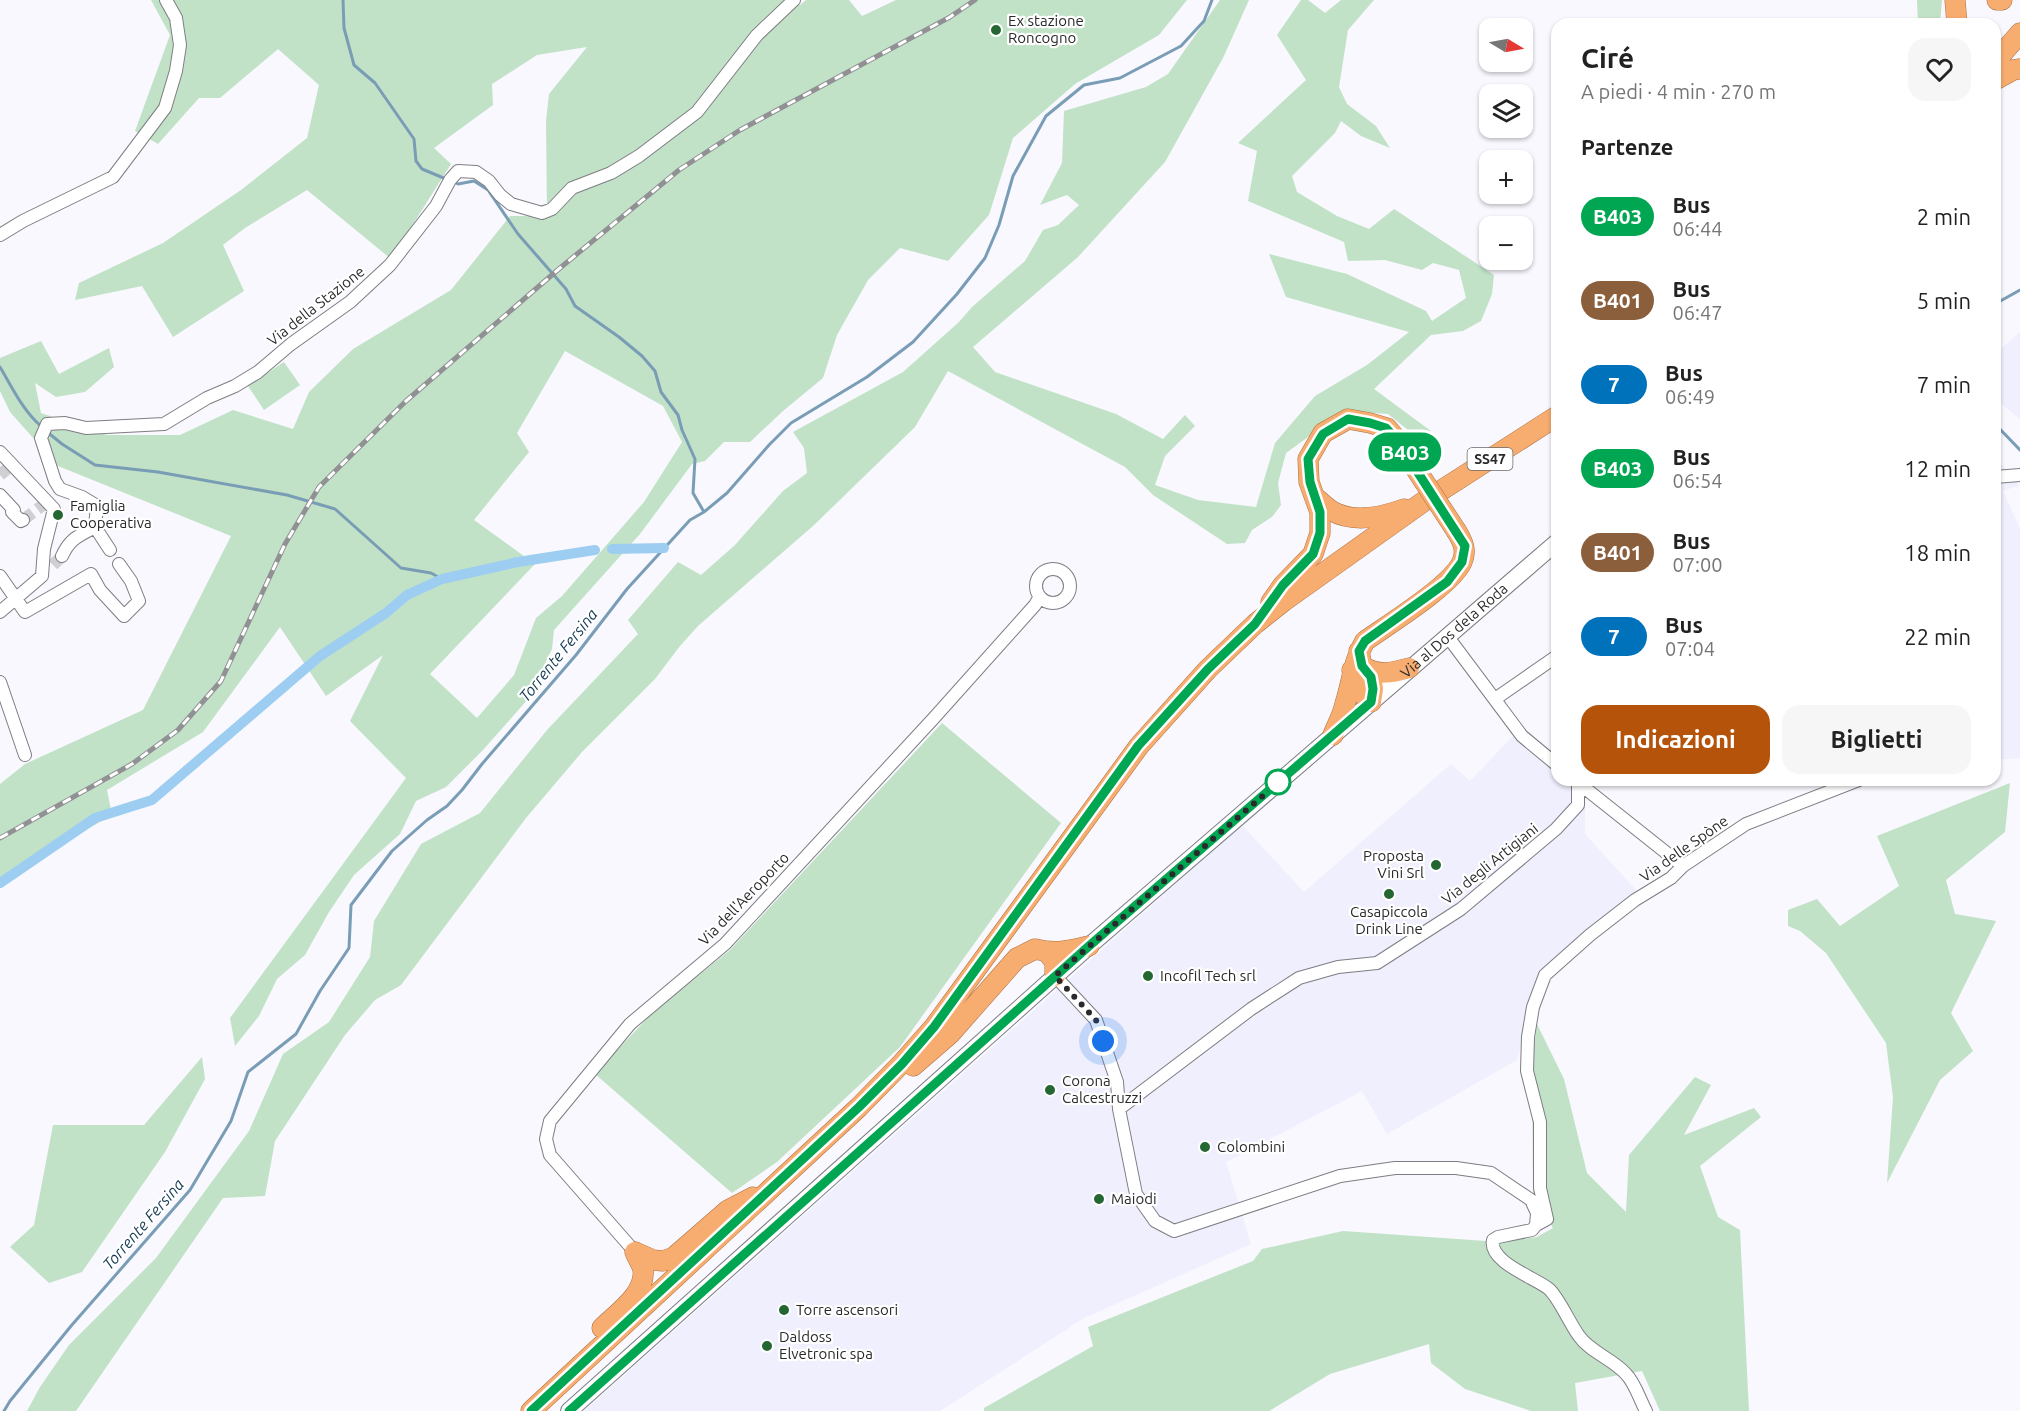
<!DOCTYPE html>
<html lang="it">
<meta charset="utf-8">
<style>
:root{--surface:#fff;--page:#f6f6f6;--text:#222;--muted:#767676;--accent:#b45309}
body{margin:0;font-family:Ubuntu,sans-serif;background:var(--page);color:var(--text);height:100vh;display:flex;flex-direction:column;font-size:22px;white-space:nowrap}
*{box-sizing:border-box;margin:0}
p{font-size:20px;color:var(--muted)}
.icon{flex:none;width:33px;height:33px;fill:none;stroke:currentColor;stroke-width:2;stroke-linecap:round;stroke-linejoin:round}
.map{position:relative;flex:1;overflow:hidden}
.panel{position:absolute;left:1551px;top:18px;width:450px;height:768px;display:flex;flex-direction:column;background:var(--surface);border-radius:18px;box-shadow:0 2px 4px #0004}
.panel>*{flex:none}
.badge{padding:0 12px;border-radius:20px;font-size:21px;line-height:39px}
.needle{width:39px;rotate:100deg}
.fabs{position:absolute;left:1479px;top:18px;display:grid;gap:12px}
.fabs a{display:grid;place-items:center;width:54px;height:54px;border-radius:12px;background:var(--surface);box-shadow:0 2px 4px #0004;font-size:30px}
.you{position:absolute;width:30px;height:30px;margin:-15px;border:4px solid #fff;border-radius:50%;background:#1a73e8;box-shadow:0 0 0 9px #1a73e833}
.map>.badge{position:absolute;translate:-50% -50%;box-shadow:0 0 0 3px #fff}
h2{padding:0 30px;font-size:22px;line-height:54px}
.round{display:grid;place-items:center;flex:none;width:63px;height:63px;border-radius:18px;background:var(--page)}
.overview{display:flex;align-items:center;justify-content:space-between;height:102px;padding:0 30px}
h1{font-size:28px;font-weight:700;line-height:45px}
.button{display:flex;gap:12px;margin-top:auto;padding:12px 30px}
.button a{flex:1;height:69px;border-radius:18px;background:var(--accent);color:#fff;font-size:24px;font-weight:700;line-height:69px;text-align:center}
.button a+a{background:var(--page);color:var(--text)}
ul{padding:0;list-style:none}
li{display:flex;align-items:center;gap:18px;height:84px;padding:0 30px}
li div{flex:1}
li b{display:block;font-size:22px}
li em{font-style:normal}
li .badge{min-width:66px;font-weight:700;text-align:center}
.map>svg:first-child{display:block}
.built{fill:#efeffd}
.green{fill:#c2e2c7;fill-rule:evenodd}
.lines{fill:none;stroke-linecap:round;stroke-linejoin:round}
.stream{stroke:#7a9db6;stroke-width:3}
.canal{stroke:#9dcef1;stroke-width:10}
.minor-tunnel{stroke:#cfcfd4;stroke-width:12;stroke-dasharray:12 6;stroke-linecap:butt}
.minor-casing{stroke:#7d7d83;stroke-width:14}
.secondary-casing{stroke:#7d7d83;stroke-width:18}
.trunk-casing{stroke:#ae7141;stroke-width:21}
.minor{stroke:#fff;stroke-width:12}
.secondary{stroke:#fff;stroke-width:16}
.trunk{stroke:#f7ac70;stroke-width:20}
.rail-casing{stroke:#919195;stroke-width:5}
.rail{stroke:#fff;stroke-width:3;stroke-dasharray:9;stroke-linecap:butt}
.trunk-bridge-casing{stroke:#ae7141;stroke-width:21;stroke-linecap:butt}
.trunk-bridge{stroke:#f7ac70;stroke-width:20}
.line-casing{stroke:#fff;stroke-width:14}
.line{stroke:#00a651;stroke-width:9}
.walk{stroke:#2a2a2c;stroke-width:6;stroke-dasharray:0 10.8}
.poi-dot{fill:#256732;stroke:#fff;stroke-width:2}
.stop-dot{fill:#fff;stroke:#00a651;stroke-width:3}
.labels{text-anchor:middle;stroke-width:4.5;stroke-linejoin:round;paint-order:stroke}
.shield{fill:#fff;stroke:#6a6a6b;stroke-width:1.5}
.shield-label{font-size:14px;font-weight:bold;fill:#2a2a2c}
.poi-label{font-size:15px;fill:#2a2a2c;stroke:#fff;text-anchor:start}
.street-label{font-size:15px;fill:#2a2a2c;stroke:#fff}
.water-label{font-size:16px;font-style:italic;fill:#143b53;stroke:#fff}
</style>
<div class="map">
<svg width="2020" height="1411" viewBox="0 0 2020 1411">
<rect width="100%" height="100%" fill="#f8f8fe"/>
<path class="built" d="M 2020,332 L 2020,419 L 1999,402 L 1995,354 Z
M 1995,457 L 2019,485 L 2003,491 L 2020,529 L 2020,758 L 1997,760 L 1995,757 Z
M 1515,734 L 1557,771 L 1557,780 L 1567,780 L 1585,795 L 1585,834 L 1644,899 L 1540,977 L 1517,1060 L 1387,1134 L 1362,1091 L 1226,1162 L 1251,1244 L 1084,1318 L 940,1411 L 584,1411 L 1242,825 L 1304,892 L 1451,764 L 1470,781 Z"/>
<path class="green" d="M 151,0 L 793,0 L 800,5 L 806,0 L 849,0 L 862,16 L 896,0 L 1187,0 L 1159,35 L 1075,84 L 1013,138 L 989,215 L 948,261 L 900,248 L 868,280 L 837,335 L 823,378 L 783,411 L 750,442 L 724,442 L 705,461 L 692,464 L 640,534 L 554,630 L 552,649 L 528,699 L 483,750 L 446,787 L 416,801 L 400,834 L 354,875 L 329,912 L 305,955 L 277,979 L 259,1016 L 235,1046 L 230,1018 L 406,778 L 350,721 L 383,655 L 326,696 L 280,627 L 203,732 L 107,790 L 112,815 L 0,880 L 0,784 L 25,764 L 143,710 L 231,536 L 58,466 L 10,412 L 0,391 L 0,358 L 41,341 L 59,374 L 109,348 L 114,367 L 85,392 L 56,397 L 35,383 L 41,413 L 107,435 L 180,435 L 233,410 L 293,429 L 309,392 L 353,349 L 451,290 L 510,216 L 547,216 L 546,121 L 549,94 L 587,47 L 537,55 L 492,84 L 493,105 L 434,148 L 451,164 L 391,259 L 307,190 L 245,228 L 223,245 L 244,291 L 173,337 L 142,286 L 75,300 L 79,283 L 163,243 L 241,190 L 307,138 L 319,85 L 278,49 L 220,98 L 199,98 L 158,144 L 135,131 L 170,35 ZM 565,351 L 663,406 L 682,442 L 644,502 L 562,596 L 536,618 L 514,675 L 477,718 L 430,674 L 535,564 L 474,520 L 529,452 L 517,433 Z
M 1220,0 L 1249,0 L 1223,58 L 1165,162 L 1078,257 L 973,347 L 995,372 L 1116,414 L 1163,439 L 1185,415 L 1195,426 L 1165,456 L 1155,485 L 1198,500 L 1256,507 L 1275,443 L 1315,396 L 1367,365 L 1409,332 L 1286,297 L 1269,254 L 1347,274 L 1426,311 L 1432,321 L 1466,298 L 1459,270 L 1433,263 L 1422,270 L 1385,260 L 1348,261 L 1344,242 L 1248,201 L 1257,151 L 1238,143 L 1306,80 L 1277,35 L 1301,0 L 1308,0 L 1325,13 L 1341,0 L 1374,0 L 1348,30 L 1339,87 L 1347,104 L 1376,126 L 1390,148 L 1361,136 L 1341,121 L 1335,133 L 1292,176 L 1297,192 L 1337,216 L 1369,229 L 1394,209 L 1494,275 L 1492,294 L 1481,321 L 1463,331 L 1431,335 L 1374,389 L 1431,431 L 1431,460 L 1418,438 L 1388,414 L 1344,411 L 1286,453 L 1278,483 L 1281,505 L 1272,517 L 1252,530 L 1245,543 L 1227,544 L 1153,495 L 1125,467 L 948,371 L 915,427 L 813,526 L 698,626 L 680,646 L 655,679 L 582,752 L 526,818 L 401,985 L 375,1000 L 345,1035 L 275,1141 L 265,1196 L 223,1198 L 76,1411 L 27,1411 L 40,1387 L 69,1345 L 156,1258 L 249,1131 L 283,1054 L 329,1022 L 370,957 L 374,921 L 421,844 L 480,813 L 547,730 L 638,634 L 628,620 L 678,562 L 701,575 L 735,545 L 783,491 L 807,473 L 804,448 L 793,432 L 903,372 L 959,322 L 972,307 L 1025,261 L 1043,230 L 1058,225 L 1079,205 L 1067,195 L 1040,205 L 1062,163 L 1064,111 L 1146,87 L 1168,74 Z
M 1917,0 L 1942,0 L 1940,24 L 1918,24 Z
M 284,362 L 300,385 L 264,410 L 248,386 Z
M 942,723 L 1061,823 L 900,1047 L 777,1162 L 732,1193 L 595,1074 L 652,1013 L 730,950 Z
M 2010,783 L 2005,832 L 1946,880 L 1955,914 L 1996,921 L 1951,1013 L 1973,1051 L 1940,1080 L 1887,1183 L 1893,1097 L 1886,1043 L 1826,953 L 1800,931 L 1788,926 L 1788,910 L 1817,899 L 1840,926 L 1899,886 L 1877,836 Z
M 1537,1024 L 1564,1079 L 1587,1173 L 1626,1212 L 1629,1155 L 1695,1077 L 1711,1085 L 1684,1135 L 1754,1108 L 1761,1117 L 1700,1166 L 1718,1217 L 1740,1230 L 1749,1411 L 1660,1411 L 1642,1371 L 1575,1383 L 1578,1411 L 1531,1411 L 1465,1389 L 1431,1363 L 1429,1344 L 1330,1374 L 1269,1411 L 984,1411 L 984,1408 L 1093,1346 L 1088,1327 L 1253,1261 L 1262,1249 L 1343,1231 L 1500,1242 L 1537,1237 L 1553,1228 L 1533,1193 L 1532,1062 Z
M 202,1057 L 205,1079 L 165,1152 L 82,1272 L 49,1283 L 10,1247 L 34,1225 L 53,1125 L 144,1125 Z"/>
<g class="lines">
<path class="stream" d="M 343,0 L 344,28 L 354,65 L 375,83 L 414,139 L 416,161 L 422,169 L 446,179
M 452,181 L 458,184 L 474,181 L 488,190 L 518,234 L 566,289 L 575,306 L 619,337 L 642,356 L 655,371 L 661,392 L 678,415 L 682,430 L 695,459 L 693,493 L 704,512
M 1995,304 L 2020,290
M 0,367 C 12,387 23,411 41,426
M 1995,424 L 2020,450
M 46,431 L 62,444 L 95,465 L 158,472 L 287,495 L 335,509 L 401,568 L 431,573 L 442,579
M 4,1411 L 10,1401 L 71,1326 L 190,1190 L 231,1121 L 248,1072 L 296,1034 L 320,991 L 349,948 L 351,905 L 392,851 L 427,820 L 447,806 L 462,790 L 482,764 L 576,655 L 627,589 L 690,520 L 704,512 L 727,493 L 769,445 L 791,423 L 867,377 L 913,342 L 957,294 L 985,258 L 999,225 L 1013,176 L 1046,116 L 1084,85 L 1120,78 L 1181,46 L 1204,21 L 1212,0"/>
<path class="canal" d="M 612,549 L 664,548
M 0,883 L 95,818 L 152,800 L 320,656 L 386,613 L 407,595 L 442,579 L 518,562 L 595,550"/>
<path class="minor-tunnel" d="M 0,475 L 7,469
M 23,520 L 43,505
M 53,565 L 62,556"/>
<defs>
<path id="minor" d="M 0,235 L 23,221 L 113,177 L 165,108 L 176,71 L 180,45 L 176,18 L 166,0
M 0,452 L 54,509 L 44,549 L 42,576 L 0,612
M 1995,477 L 2020,475
M 60,489 L 55,481 L 41,438 L 47,424 L 65,423 L 86,428 L 164,424 L 207,398 L 235,386 L 258,372 L 291,344 L 350,302 L 390,265 L 436,206 L 450,180 L 458,171 L 476,172 L 489,181 L 500,195 L 511,204 L 542,213 L 552,209 L 572,188 L 611,173 L 639,156 L 697,112 L 757,35 L 794,0
M 60,489 L 82,497 L 97,506 L 95,527 L 110,550
M 0,495 L 14,510 L 12,512 L 21,521 L 23,520
M 62,556 C 70,538 79,536 95,527
M1036 586a17 17 0 1 1 34 0a17 17 0 1 1-34 0Z
M 0,576 L 25,612 L 91,574 L 100,590 L 124,616 L 139,601 L 131,581 L 119,564
M 1448,637 L 1522,736 L 1557,765
M 0,682 L 25,755
M 1495,699 L 1557,656
M 1576,781 L 1683,866
M 1055,976 L 1096,1020 L 1117,1082 L 1119,1109 L 1136,1194 L 1155,1221 L 1174,1231 L 1340,1176 L 1395,1168 L 1456,1168 L 1491,1173 L 1531,1200 L 1537,1213 L 1536,1225
M 1119,1109 L 1251,1009 L 1299,978 L 1338,967 L 1377,963 L 1461,909 L 1556,829 L 1578,805 L 1578,783
M 635,1252 L 550,1155 L 546,1139 L 550,1121 L 630,1024 L 725,944 L 933,719 L 1035,605 L 1039,598
M 1646,1411 C 1640,1400 1635,1383 1626,1374 C 1613,1359 1590,1352 1579,1336 C 1570,1324 1559,1298 1549,1289 C 1536,1278 1488,1262 1493,1240 L 1498,1237 L 1532,1230 L 1536,1225 L 1547,1219 L 1540,1188 L 1540,1122 L 1527,1071 L 1528,1037 L 1533,1007 L 1545,975 L 1590,935 L 1635,900 L 1671,878 L 1683,866 L 1746,824 L 1859,780"/>
<g id="secondary">
<path id="s1" d="M 569,1411 L 1089,946 L 1557,542"/>
</g>
<path id="trunk" d="M 1955,0 L 1957,24
M 1997,0 L 2002,0
M 1995,62 L 2020,33
M 1995,80 L 2013,70 L 2020,69
M 1317,499 C 1322,503 1327,508 1332,511 C 1353,523 1382,517 1404,509
M 1271,602 L 1283,585 L 1313,554 L 1320,533 L 1320,512 L 1309,482 L 1308,459 L 1323,433 L 1348,419 L 1370,423 L 1387,428 L 1397,440
M 1362,666 C 1379,676 1391,673 1409,668
M 1352,670 C 1355,684 1359,692 1371,702 L 1373,689 L 1371,677 L 1362,666 L 1359,651
M 1333,735 C 1337,725 1343,714 1345,704 C 1352,682 1353,661 1365,641 C 1389,624 1451,586 1462,562 C 1467,551 1463,542 1457,532
M 1047,952 L 1055,962 L 1055,976
M 913,1066 L 950,1034 L 1017,958 L 1035,949 C 1054,954 1070,951 1089,946
M 635,1252 L 653,1260 L 663,1261 L 674,1257 L 728,1210 L 753,1197
M 602,1328 C 617,1313 646,1294 643,1270 C 642,1264 637,1258 635,1252
M 531,1411 L 859,1107 L 902,1063 L 934,1027 L 1139,746 L 1208,669 L 1255,624 L 1284,601 L 1423,502 L 1557,416"/>
</defs>
<use href="#minor" class="minor-casing"/>
<use href="#secondary" class="secondary-casing"/>
<use href="#trunk" class="trunk-casing"/>
<use href="#minor" class="minor"/>
<use href="#secondary" class="secondary"/>
<use href="#trunk" class="trunk"/>
<defs>
<path id="rail" d="M 0,838 L 132,764 L 178,730 L 221,681 L 285,544 L 319,487 L 406,401 L 560,268 L 679,170 L 740,130 L 950,17 L 975,0"/>
</defs>
<use href="#rail" class="rail-casing"/>
<use href="#rail" class="rail"/>
<defs>
<path id="trunk-bridge" d="M 1397,440 L 1457,532"/>
</defs>
<use href="#trunk-bridge" class="trunk-bridge-casing"/>
<use href="#trunk-bridge" class="trunk-bridge"/>
</g>
<g class="lines">
<defs>
<path id="line" d="M 531,1411 L 859,1107 L 902,1064 L 934,1027 L 1138,746 L 1208,669 L 1255,624 L 1283,585 L 1313,554 L 1320,533 L 1320,512 L 1310,482 L 1308,459 L 1323,434 L 1348,419 L 1370,423 L 1386,428 L 1397,440 L 1465,546 L 1462,562 L 1447,582 L 1365,641 L 1359,651 L 1362,666 L 1371,677 L 1373,689 L 1371,702 L 1089,946 L 569,1411"/>
</defs>
<use href="#line" class="line-casing"/>
<use href="#line" class="line"/>
<path class="walk" d="M 1103,1041 L 1096,1020 L 1055,976 L 1281,780 L 1278,782"/>
</g>
<g class="poi-dot">
<circle cx="996" cy="30" r="6"/>
<circle cx="58" cy="515" r="6"/>
<circle cx="1436" cy="865" r="6"/>
<circle cx="1389" cy="894" r="6"/>
<circle cx="1148" cy="976" r="6"/>
<circle cx="1050" cy="1090" r="6"/>
<circle cx="1205" cy="1147" r="6"/>
<circle cx="1099" cy="1199" r="6"/>
<circle cx="784" cy="1310" r="6"/>
<circle cx="767" cy="1346" r="6"/>
</g>
<circle class="stop-dot" cx="1278" cy="782" r="12"/>
<g class="labels">
<rect class="shield" x="1467.5" y="448" width="45" height="22" rx="4.5"/>
<g class="shield-label">
<text x="1490" y="464">SS47</text>
</g>
<g class="poi-label">
<text x="1008" y="26">Ex stazione<tspan x="1008" dy="17">Roncogno</tspan></text>
<text x="70" y="511">Famiglia<tspan x="70" dy="17">Cooperativa</tspan></text>
<text x="1424" y="861" text-anchor="end">Proposta<tspan x="1424" dy="17">Vini Srl</tspan></text>
<text x="1389" y="917" text-anchor="middle">Casapiccola<tspan x="1389" dy="17">Drink Line</tspan></text>
<text x="1160" y="981">Incofil Tech srl</text>
<text x="1062" y="1086">Corona<tspan x="1062" dy="17">Calcestruzzi</tspan></text>
<text x="1217" y="1152">Colombini</text>
<text x="1111" y="1204">Maiodi</text>
<text x="796" y="1315">Torre ascensori</text>
<text x="779" y="1342">Daldoss<tspan x="779" dy="17">Elvetronic spa</tspan></text>
</g>
<g class="street-label">
<text transform="translate(316 306) rotate(-38)" y="5">Via della Stazione</text>
<text dy="5" stroke="none"><textPath href="#s1" startOffset="1180">Via al Dos dela Roda</textPath></text>
<text transform="translate(1684 849) rotate(-35)" y="5">Via delle Spòne</text>
<text transform="translate(1490 864) rotate(-39)" y="5">Via degli Artigiani</text>
<text transform="translate(744 899) rotate(-46)" y="5">Via dell'Aeroporto</text>
</g>
<g class="water-label">
<text transform="translate(558 655) rotate(-51)" y="6">Torrente Fersina</text>
<text transform="translate(143 1224) rotate(-49)" y="6">Torrente Fersina</text>
</g>
</g>
</svg>
<div class="fabs">
<a><svg class="needle" viewBox="-14 -14 28 28"><path d="M0-13l5 13h-10z" fill="#e53935"/><path d="M0 13l5-13h-10z" fill="#767676"/></svg></a>
<a><svg class="icon" aria-label="layers" viewBox="0 0 24 24"><path d="M12 4l9 5-9 5-9-5zM3 14l9 5 9-5"/></svg></a>
<a>+</a>
<a>−</a>
</div>
<div class="you" style="left:1103px;top:1041px"></div>
<b class="badge" style="left:1405px;top:452px;background:#00a651;color:#fff">B403</b>
<section class="panel">
<div class="overview"><div><h1>Ciré</h1><p>A piedi · 4 min · 270 m</p></div><a class="round"><svg class="icon" aria-label="heart" viewBox="0 0 24 24"><path d="M12 20l-8-8c-3-5 5-10 8-4 3-6 11-1 8 4z"/></svg></a></div>
<h2>Partenze</h2>
<ul>
<li><span class="badge" style="background:#00a651;color:#fff">B403</span><div><b>Bus</b><p>06:44</p></div><em>2 min</em></li>
<li><span class="badge" style="background:#8b5e3c;color:#fff">B401</span><div><b>Bus</b><p>06:47</p></div><em>5 min</em></li>
<li><span class="badge" style="background:#0072bc;color:#fff">7</span><div><b>Bus</b><p>06:49</p></div><em>7 min</em></li>
<li><span class="badge" style="background:#00a651;color:#fff">B403</span><div><b>Bus</b><p>06:54</p></div><em>12 min</em></li>
<li><span class="badge" style="background:#8b5e3c;color:#fff">B401</span><div><b>Bus</b><p>07:00</p></div><em>18 min</em></li>
<li><span class="badge" style="background:#0072bc;color:#fff">7</span><div><b>Bus</b><p>07:04</p></div><em>22 min</em></li>
</ul>
<div class="button"><a>Indicazioni</a><a>Biglietti</a></div>
</section>
</div>
